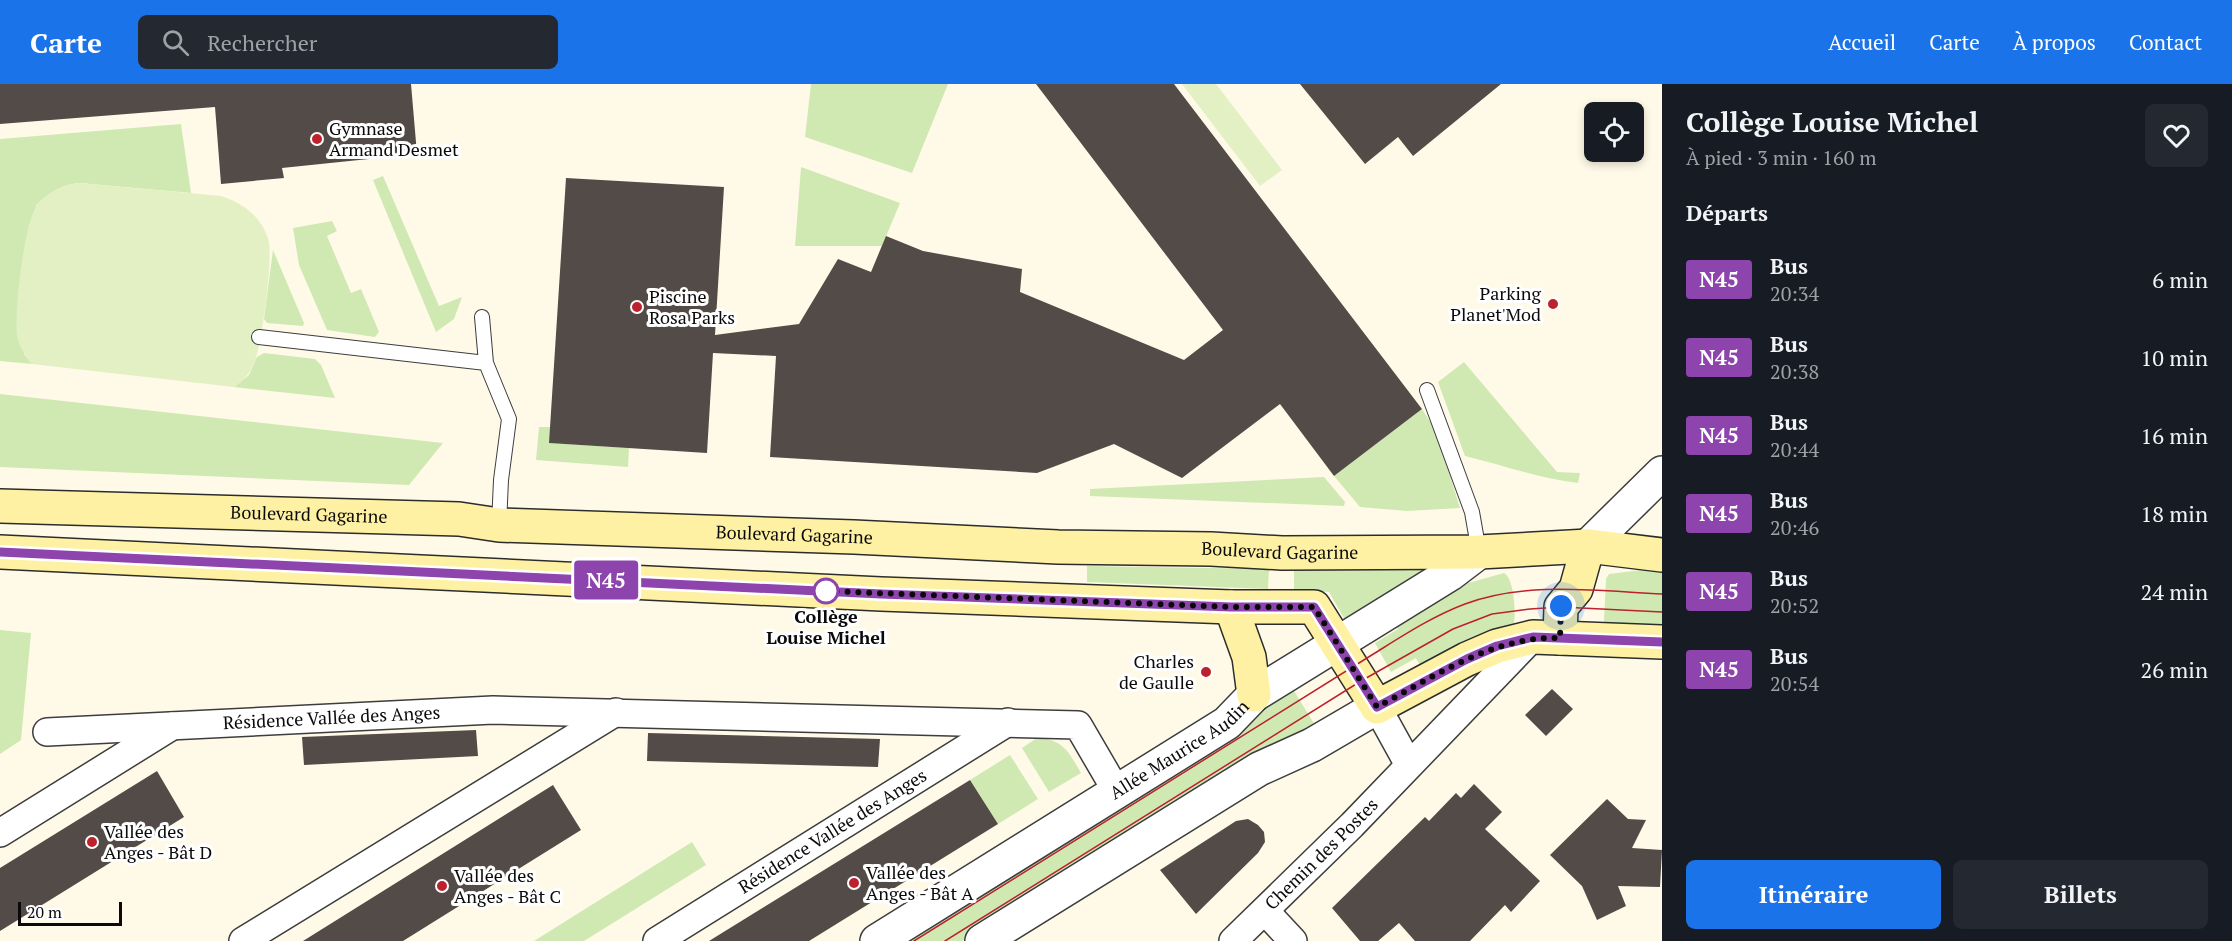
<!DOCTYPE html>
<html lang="fr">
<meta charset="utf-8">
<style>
:root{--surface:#171b24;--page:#242831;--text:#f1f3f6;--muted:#9ea1a6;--accent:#1a73e8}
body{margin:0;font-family:"PT Serif",serif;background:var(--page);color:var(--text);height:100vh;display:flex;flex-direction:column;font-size:22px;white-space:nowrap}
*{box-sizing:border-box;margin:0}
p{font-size:20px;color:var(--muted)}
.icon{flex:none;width:33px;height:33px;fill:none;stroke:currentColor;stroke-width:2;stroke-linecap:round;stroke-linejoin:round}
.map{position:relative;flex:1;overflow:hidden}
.sheet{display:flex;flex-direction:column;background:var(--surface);width:570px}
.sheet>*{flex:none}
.badge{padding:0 12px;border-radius:4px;font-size:21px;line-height:39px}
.tools{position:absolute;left:1584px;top:18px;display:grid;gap:12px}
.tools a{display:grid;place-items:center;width:60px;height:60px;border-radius:9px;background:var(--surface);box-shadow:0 3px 9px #0003;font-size:30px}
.scale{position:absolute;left:18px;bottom:15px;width:104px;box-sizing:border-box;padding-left:6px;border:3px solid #0a0a0a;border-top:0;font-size:16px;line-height:21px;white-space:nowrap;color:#0a0a0a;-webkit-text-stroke:4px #fff;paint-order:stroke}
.you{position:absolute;width:30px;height:30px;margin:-15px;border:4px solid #fff;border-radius:50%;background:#1a73e8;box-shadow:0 0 0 9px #1a73e833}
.map>.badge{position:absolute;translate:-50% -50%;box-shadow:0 0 0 3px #fff}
h2{padding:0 24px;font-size:22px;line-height:54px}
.round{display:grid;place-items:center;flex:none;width:63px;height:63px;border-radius:9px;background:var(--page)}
.head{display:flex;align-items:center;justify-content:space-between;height:102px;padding:0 24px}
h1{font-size:28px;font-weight:800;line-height:45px}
.action{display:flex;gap:12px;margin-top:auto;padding:12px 24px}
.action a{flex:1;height:69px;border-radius:9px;background:var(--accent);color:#fff;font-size:24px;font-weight:800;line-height:69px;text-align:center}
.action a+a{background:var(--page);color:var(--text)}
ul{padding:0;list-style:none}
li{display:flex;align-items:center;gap:18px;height:78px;padding:0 24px}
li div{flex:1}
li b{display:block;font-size:22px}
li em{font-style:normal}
li .badge{min-width:66px;font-weight:700;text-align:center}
header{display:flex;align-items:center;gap:36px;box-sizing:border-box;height:84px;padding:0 30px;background:var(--accent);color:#fff}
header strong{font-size:28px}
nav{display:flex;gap:33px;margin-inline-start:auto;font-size:21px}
.search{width:420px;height:54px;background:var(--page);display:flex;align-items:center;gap:15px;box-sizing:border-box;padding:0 21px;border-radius:9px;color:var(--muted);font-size:22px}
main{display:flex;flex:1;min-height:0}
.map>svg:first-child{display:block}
.green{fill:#d0e9b2}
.pitch{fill:#e2f0c4}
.building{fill:#534b47}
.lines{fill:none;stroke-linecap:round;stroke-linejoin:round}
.service-casing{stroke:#3d3d3d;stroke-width:16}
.minor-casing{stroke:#3d3d3d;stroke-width:30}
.tertiary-casing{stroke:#3d3d3d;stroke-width:36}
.secondary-casing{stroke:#2c2c2c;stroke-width:36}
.service{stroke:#fff;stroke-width:14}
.minor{stroke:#fff;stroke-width:27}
.tertiary{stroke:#fff;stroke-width:33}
.secondary{stroke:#fff1a3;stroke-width:33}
.tram{stroke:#bc212e;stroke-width:1.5}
.line-casing{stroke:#fff;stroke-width:14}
.line{stroke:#8e44ad;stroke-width:9}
.walk{stroke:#0a0a0a;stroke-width:6;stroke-dasharray:0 10.8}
.poi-dot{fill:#bc212e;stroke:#fff;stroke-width:2}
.stop-dot{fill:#fff;stroke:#8e44ad;stroke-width:3}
.labels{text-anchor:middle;stroke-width:6;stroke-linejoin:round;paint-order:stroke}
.poi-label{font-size:18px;fill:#0a0a0a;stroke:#fff;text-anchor:start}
.street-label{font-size:18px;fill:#0a0a0a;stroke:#fff}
.stop-label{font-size:18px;font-weight:bold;fill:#0a0a0a;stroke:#fff}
</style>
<header>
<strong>Carte</strong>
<div class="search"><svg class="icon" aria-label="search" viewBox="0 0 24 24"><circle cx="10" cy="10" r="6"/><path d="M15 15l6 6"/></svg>Rechercher</div>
<nav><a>Accueil</a><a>Carte</a><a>À propos</a><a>Contact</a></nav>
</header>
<main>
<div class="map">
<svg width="1662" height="857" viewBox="0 0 1662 857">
<rect width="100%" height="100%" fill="#fffae8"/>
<path class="green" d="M 811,0 L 948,0 L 912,89 L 805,53 Z
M 181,40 L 191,109 L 79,99 C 60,101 49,109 36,122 L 24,270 L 32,280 L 0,277 L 0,55 Z
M 801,83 L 900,119 L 882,162 L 795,162 Z
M 383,92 L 439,222 L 462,213 L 454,235 L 436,248 L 373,96 Z
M 332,137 L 337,147 L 327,152 L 351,209 L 361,205 L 379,248 L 375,253 L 327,246 L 299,181 L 293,144 Z
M 273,166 L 304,239 L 303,242 L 267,239 L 264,235 Z
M 264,269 L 315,275 L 321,281 L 335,314 L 234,303 L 249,291 L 257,273 Z
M 1464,278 L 1557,388 L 1580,389 L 1578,399 C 1540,395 1503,381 1465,372 L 1438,298 Z
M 0,310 L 443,359 L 409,401 L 0,383 Z
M 1422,325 L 1436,347 L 1460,424 L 1407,427 L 1360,423 L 1334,392 Z
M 539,343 L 550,343 L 550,359 L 629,364 L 628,383 L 536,376 Z
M 1324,393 L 1345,418 L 1344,422 L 1090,412 L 1090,405 Z
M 1087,482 L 1269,485 L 1268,505 L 1087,498 Z
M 1426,482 L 1431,485 L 1345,536 L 1329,508 L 1294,506 L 1294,485 Z
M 1649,485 L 1662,486 L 1662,552 L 1608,543 L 1604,537 L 1606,495 L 1609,490 Z
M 1504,489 C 1514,493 1517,533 1513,543 L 1456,563 L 1420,581 L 1416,574 L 1391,588 L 1375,559 L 1398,545 L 1394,537 L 1461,501 Z
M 0,546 L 31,549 L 21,656 L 0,670 Z
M 1291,602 L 1318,646 L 1259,671 L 962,857 L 896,857 Z
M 1037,654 C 1063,655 1069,668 1081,689 L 1049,708 L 1022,664 Z
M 1010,671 L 1038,715 L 998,740 L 970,696 Z
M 692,758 L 706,781 L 584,857 L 534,857 Z"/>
<path class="pitch" d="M 1182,0 L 1216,0 L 1282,86 L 1260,102 Z
M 79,99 L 221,112 C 242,119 260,131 268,154 C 274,171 262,255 256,274 C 252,288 245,295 234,303 L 32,280 C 25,272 19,262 17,251 C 14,229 24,141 36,123 C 46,108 62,101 79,99 Z"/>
<path class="building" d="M 0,0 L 411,0 L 417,70 L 282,84 L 284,94 L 221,100 L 215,23 L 0,40 Z
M 1036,0 L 1174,0 L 1422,325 L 1334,392 L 1280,320 L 1182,394 L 1114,360 L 1037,389 L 770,373 L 776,272 L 713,269 L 707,369 L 549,359 L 566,94 L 724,103 L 715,251 L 799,240 L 838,175 L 871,188 L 886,152 L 923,167 L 1022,185 L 1020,208 L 1184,276 L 1223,246 Z
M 1300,0 L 1501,0 L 1413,72 L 1398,53 L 1365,80 Z
M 1552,605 L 1573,625 L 1546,652 L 1525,631 Z
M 476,646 L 478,672 L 304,681 L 302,653 Z
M 648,649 L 880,655 L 878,683 L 647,677 Z
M 157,687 L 184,733 L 0,847 L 0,784 Z
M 970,696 L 998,740 L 809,857 L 709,857 Z
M 1474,700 L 1502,728 L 1485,745 L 1540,797 L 1511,828 L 1505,821 L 1470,857 L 1415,857 L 1399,839 L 1378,857 L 1360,857 L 1332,824 L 1425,733 L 1429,737 L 1456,709 L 1461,714 Z
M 553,701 L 581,746 L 403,857 L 303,857 Z
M 1607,715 L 1628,735 L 1646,736 L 1632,764 L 1662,766 L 1660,803 L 1618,802 L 1626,822 L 1597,836 L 1582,802 L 1550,771 Z
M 1248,735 L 1258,741 L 1264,748 L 1265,758 L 1258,769 L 1196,830 L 1160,786 L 1236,737 Z"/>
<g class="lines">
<defs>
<path id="service" d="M 482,233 L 486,279 L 509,335 L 501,396 L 499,441
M 259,253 L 486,279
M 1427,306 L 1472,428 L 1479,468"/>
<g id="minor">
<path d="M 1377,623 L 1409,681"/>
<path id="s1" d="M 47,648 L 493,626 L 1078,641 L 1117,708"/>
<path d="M 0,749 L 172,642"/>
<path d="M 1265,827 L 1293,857"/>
<path d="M 243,857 L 616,628"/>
<path id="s2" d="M 657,857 L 1008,638"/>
<path id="s3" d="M 1233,857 L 1352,741 L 1533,553"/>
</g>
<g id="tertiary">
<path d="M 1588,462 L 1662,389"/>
<path id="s4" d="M 877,857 L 1227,639 L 1254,611 L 1450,490 L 1479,468"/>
<path d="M 982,857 L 1259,685 L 1312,661 L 1377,623"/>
</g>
<g id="secondary">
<path id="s5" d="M 0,422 L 459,435 L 499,441 L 854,453 L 1058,463 L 1211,465 L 1282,469 L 1479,468 L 1588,462 L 1662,471"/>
<path d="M 0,468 L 881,510 L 1231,523 L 1314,523 L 1377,623 L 1467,575 L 1497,562 L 1533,553 L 1662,558"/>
<path d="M 1231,523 L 1249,573 L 1254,611"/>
<path d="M 1560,554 L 1561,523 L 1576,505 L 1588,462"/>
</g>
</defs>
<use href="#service" class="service-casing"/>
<use href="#minor" class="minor-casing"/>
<use href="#tertiary" class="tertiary-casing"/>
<use href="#secondary" class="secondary-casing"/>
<use href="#service" class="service"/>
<use href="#minor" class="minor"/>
<use href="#tertiary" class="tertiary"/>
<use href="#secondary" class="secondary"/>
<path class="tram" d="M 914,857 L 1375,569 C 1404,551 1433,532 1465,520 C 1528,497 1596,507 1662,510
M 945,857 L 1361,597 L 1453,545 L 1492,530 L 1530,525 L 1561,523 L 1662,528"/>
</g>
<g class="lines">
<defs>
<path id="line" d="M 0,468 L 881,510 L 1231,523 L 1314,523 L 1377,623 L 1467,575 L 1497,562 L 1533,553 L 1662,558"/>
</defs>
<use href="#line" class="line-casing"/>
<use href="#line" class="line"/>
<path class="walk" d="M 826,507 L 1231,523 L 1314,523 L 1377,623 C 1436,592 1492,552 1560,554 L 1561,522"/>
</g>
<g class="poi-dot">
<circle cx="317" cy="55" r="6"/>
<circle cx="1553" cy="220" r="6"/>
<circle cx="637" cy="223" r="6"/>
<circle cx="1206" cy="588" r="6"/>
<circle cx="92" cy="758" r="6"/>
<circle cx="854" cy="799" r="6"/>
<circle cx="442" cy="802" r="6"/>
</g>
<circle class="stop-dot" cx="826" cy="507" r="12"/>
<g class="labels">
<g class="poi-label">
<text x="329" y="51">Gymnase<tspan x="329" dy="21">Armand Desmet</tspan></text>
<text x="1541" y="216" text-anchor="end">Parking<tspan x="1541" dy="21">Planet'Mod</tspan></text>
<text x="649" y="219">Piscine<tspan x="649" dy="21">Rosa Parks</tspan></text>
<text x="1194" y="584" text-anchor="end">Charles<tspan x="1194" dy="21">de Gaulle</tspan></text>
<text x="104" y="754">Vallée des<tspan x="104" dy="21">Anges - Bât D</tspan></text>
<text x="866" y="795">Vallée des<tspan x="866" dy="21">Anges - Bât A</tspan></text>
<text x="454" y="798">Vallée des<tspan x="454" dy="21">Anges - Bât C</tspan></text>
</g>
<g class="street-label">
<text dy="6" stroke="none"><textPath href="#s5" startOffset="309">Boulevard Gagarine</textPath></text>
<text dy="6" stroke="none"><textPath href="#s5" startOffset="795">Boulevard Gagarine</textPath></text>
<text dy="6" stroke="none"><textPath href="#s5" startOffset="1281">Boulevard Gagarine</textPath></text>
<text dy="6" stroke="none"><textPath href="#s1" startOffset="285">Résidence Vallée des Anges</textPath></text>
<text dy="6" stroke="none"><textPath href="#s4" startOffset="358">Allée Maurice Audin</textPath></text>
<text dy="6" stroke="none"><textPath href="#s2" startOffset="207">Résidence Vallée des Anges</textPath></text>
<text dy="6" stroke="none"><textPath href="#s3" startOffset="124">Chemin des Postes</textPath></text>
</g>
<g class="stop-label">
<text x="826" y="539">Collège<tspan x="826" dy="21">Louise Michel</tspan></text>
</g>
</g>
</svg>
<div class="tools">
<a><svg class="icon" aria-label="locate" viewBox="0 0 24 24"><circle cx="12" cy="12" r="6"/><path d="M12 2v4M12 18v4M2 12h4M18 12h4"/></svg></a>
</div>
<div class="scale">20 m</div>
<div class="you" style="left:1561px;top:522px"></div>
<b class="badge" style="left:606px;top:496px;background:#8e44ad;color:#fff">N45</b>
</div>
<section class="sheet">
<div class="head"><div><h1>Collège Louise Michel</h1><p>À pied · 3 min · 160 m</p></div><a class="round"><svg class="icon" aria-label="heart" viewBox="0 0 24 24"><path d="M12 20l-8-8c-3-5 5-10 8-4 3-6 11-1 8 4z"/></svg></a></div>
<h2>Départs</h2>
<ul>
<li><span class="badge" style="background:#8e44ad;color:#fff">N45</span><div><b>Bus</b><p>20:34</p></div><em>6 min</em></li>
<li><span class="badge" style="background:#8e44ad;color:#fff">N45</span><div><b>Bus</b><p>20:38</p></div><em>10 min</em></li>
<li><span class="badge" style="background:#8e44ad;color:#fff">N45</span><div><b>Bus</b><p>20:44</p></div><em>16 min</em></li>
<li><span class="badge" style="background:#8e44ad;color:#fff">N45</span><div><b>Bus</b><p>20:46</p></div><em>18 min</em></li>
<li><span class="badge" style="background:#8e44ad;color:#fff">N45</span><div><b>Bus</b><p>20:52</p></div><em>24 min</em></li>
<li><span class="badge" style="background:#8e44ad;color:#fff">N45</span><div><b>Bus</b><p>20:54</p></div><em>26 min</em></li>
</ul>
<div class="action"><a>Itinéraire</a><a>Billets</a></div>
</section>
</main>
